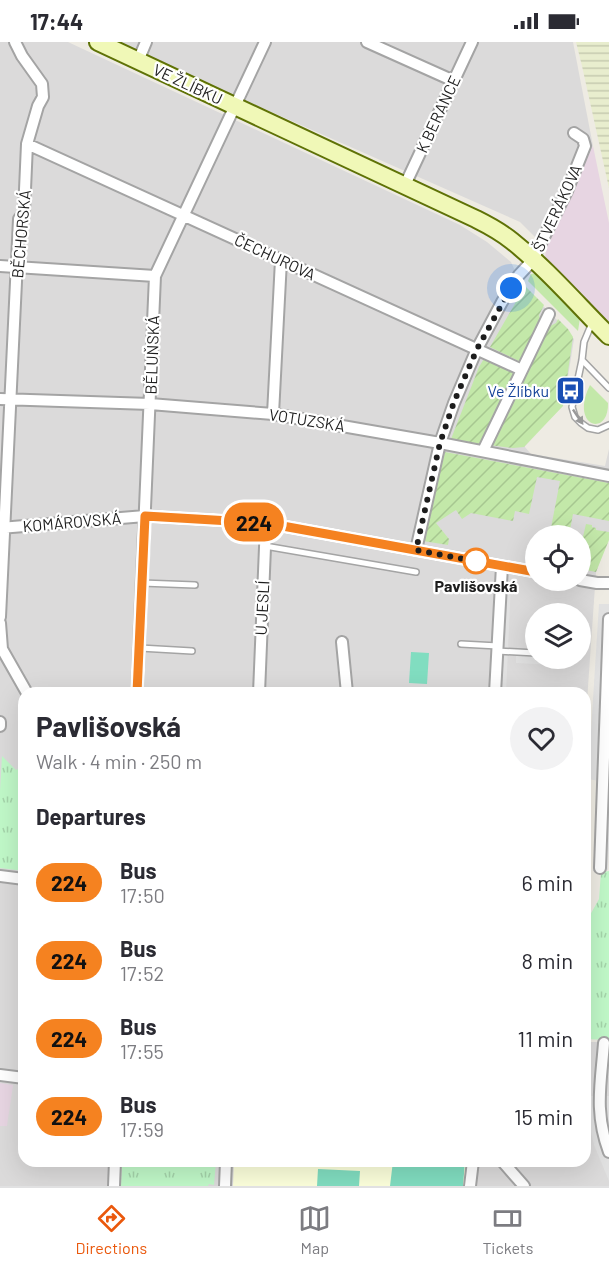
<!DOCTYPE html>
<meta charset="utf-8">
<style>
:root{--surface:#fff;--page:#f2f2f3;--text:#2b2b33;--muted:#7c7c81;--line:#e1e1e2;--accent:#ea580c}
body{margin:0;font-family:Barlow,sans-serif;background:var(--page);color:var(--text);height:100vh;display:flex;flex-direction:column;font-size:22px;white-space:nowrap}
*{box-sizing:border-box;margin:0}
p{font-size:20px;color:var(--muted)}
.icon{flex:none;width:33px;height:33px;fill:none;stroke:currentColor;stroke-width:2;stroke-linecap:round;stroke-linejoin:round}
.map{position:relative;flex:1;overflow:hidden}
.panel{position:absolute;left:18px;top:645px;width:573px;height:480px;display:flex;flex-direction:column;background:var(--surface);border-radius:18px;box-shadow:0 6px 24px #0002}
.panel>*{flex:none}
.badge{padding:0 12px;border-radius:20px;font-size:21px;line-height:39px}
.fabs{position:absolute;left:525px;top:483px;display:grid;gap:12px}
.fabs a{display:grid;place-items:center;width:66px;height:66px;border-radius:50%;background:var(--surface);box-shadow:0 6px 24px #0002;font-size:30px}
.you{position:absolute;width:30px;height:30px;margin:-15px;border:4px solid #fff;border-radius:50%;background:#1a73e8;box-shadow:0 0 0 9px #1a73e833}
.map>.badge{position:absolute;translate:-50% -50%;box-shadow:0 0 0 3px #fff}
h2{padding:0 18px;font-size:22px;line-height:54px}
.round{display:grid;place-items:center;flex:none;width:63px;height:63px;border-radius:32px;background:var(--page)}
.summary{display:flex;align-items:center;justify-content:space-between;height:102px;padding:0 18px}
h1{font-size:28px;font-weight:700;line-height:45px}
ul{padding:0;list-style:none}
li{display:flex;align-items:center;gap:18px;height:78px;padding:0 18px}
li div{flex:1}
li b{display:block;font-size:22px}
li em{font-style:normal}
li .badge{min-width:66px;font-weight:700;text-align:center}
.status{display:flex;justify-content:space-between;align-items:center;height:42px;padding:0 30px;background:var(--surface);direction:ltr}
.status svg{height:16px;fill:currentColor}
.dock{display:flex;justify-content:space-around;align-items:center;height:84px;border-top:2px solid var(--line);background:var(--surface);font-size:16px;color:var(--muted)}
.dock a{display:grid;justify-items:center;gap:3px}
.dock .current{color:var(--accent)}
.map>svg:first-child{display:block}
.residential{fill:#dbdada;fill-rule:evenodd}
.industrial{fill:#e7d5e2}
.education{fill:#fcffdb}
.farmland{fill:url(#farmland-rules)}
.grass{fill:#c3e8a9}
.park{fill:url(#park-tufts)}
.garden{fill:url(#garden-furrows)}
.pitch{fill:#81ddc0}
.parking{fill:#e1e1e1}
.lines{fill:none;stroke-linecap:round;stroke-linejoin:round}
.lane-casing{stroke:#a4a4a4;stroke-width:8}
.street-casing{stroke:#a4a4a4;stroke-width:14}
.secondary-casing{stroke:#5f7206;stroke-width:20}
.lane{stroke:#fff;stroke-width:5}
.street{stroke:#fff;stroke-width:10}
.secondary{stroke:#f0f8b7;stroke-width:16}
.oneway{fill:#999}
.line-casing{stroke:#fff;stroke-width:14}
.line{stroke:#f58220;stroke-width:9}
.walk{stroke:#1d1d1d;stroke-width:6;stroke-dasharray:0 10.8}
.stop-dot{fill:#fff;stroke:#f58220;stroke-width:3}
.labels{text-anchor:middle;stroke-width:4.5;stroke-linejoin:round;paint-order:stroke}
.street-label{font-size:16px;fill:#1d1d1d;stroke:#fff}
.transit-label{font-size:16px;fill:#164399;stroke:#fff;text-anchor:end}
.stop-label{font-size:16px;font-weight:bold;fill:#1d1d1d;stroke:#fff}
</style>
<div class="status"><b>17:44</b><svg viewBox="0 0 49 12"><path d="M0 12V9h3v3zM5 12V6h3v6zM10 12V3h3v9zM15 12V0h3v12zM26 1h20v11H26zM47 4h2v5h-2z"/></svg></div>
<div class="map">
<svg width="609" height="1144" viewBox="0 0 609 1144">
<defs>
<pattern id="farmland-rules" width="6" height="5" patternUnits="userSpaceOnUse" patternTransform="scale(1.5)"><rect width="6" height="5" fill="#e8edce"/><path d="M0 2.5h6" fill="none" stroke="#c7cbb0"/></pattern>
<pattern id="park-tufts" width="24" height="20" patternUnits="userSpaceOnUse" patternTransform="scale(1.5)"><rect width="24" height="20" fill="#c0f8c8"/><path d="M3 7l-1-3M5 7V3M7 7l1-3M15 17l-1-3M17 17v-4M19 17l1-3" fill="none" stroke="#a5d4ab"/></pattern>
<pattern id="garden-furrows" width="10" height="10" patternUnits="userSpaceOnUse" patternTransform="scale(1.5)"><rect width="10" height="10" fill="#c3e8a9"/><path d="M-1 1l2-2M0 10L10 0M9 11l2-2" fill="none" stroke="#a7c791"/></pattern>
</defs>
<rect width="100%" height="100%" fill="#eeebe3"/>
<path class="residential" d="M 0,0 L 68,0 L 460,183 L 487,200 L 511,220 L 521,242 L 557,278 L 574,297 L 564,360 L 524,404 L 531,412 L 605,424 L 609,407 L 609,494 L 596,530 L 585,688 L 585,651 L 24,651 L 24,1119 L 585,1119 L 585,1000 L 609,1000 L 609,1144 L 0,1144 ZM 536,494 L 580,494 L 580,538 L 536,538 ZM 536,572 L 580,572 L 580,616 L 536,616 Z
M 113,0 L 573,0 L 593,104 L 551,190 L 539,199 L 520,180 Z"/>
<path class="industrial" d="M 593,104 L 609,181 L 609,280 L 545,216 L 547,198 Z
M 0,1041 L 13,1043 L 7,1084 L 0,1084 Z"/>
<path class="education" d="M 234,1119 L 469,1119 L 467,1144 L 233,1144 Z"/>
<path class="farmland" d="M 576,0 L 609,0 L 609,146 L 582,24 Z"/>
<path class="grass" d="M 537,231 L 580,276 L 578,289 L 528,239 L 531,232 Z
M 590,343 L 608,361 C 609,396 569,385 590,343 Z"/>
<path class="park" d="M 2,714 L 16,728 L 24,724 L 24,829 L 0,826 L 0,749 Z
M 609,829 L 609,998 L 585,997 L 585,882 L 599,857 L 601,830 Z
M 122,1119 L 216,1119 L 214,1143 L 209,1142 L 208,1144 L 121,1144 Z"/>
<path class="garden" d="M 525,244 L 544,263 L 539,273 L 541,281 L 521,320 L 490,305 Z
M 558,277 L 568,287 L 573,295 L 563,364 L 524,405 L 513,406 L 489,403 L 548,285 L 556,281 Z
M 485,315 L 513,330 L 515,334 L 481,403 L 451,397 L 479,325 Z
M 445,410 L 609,441 L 609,479 L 573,472 L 569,493 L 550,491 L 560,439 L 537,435 L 529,472 L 515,469 L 513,479 L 471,471 L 462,477 L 456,468 L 436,481 L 449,497 L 448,503 L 423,499 Z
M 586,482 L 592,483 L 592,485 L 596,486 L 596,488 L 609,490 L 609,498 L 596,530 L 581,527 L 581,503 Z"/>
<path class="pitch" d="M 411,610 L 429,611 L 427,642 L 409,641 Z
M 393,1119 L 465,1119 L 463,1144 L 390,1144 Z
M 318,1127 L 360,1129 L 359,1144 L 317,1144 Z"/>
<path class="parking" d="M 504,540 L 511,541 L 506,651 L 499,651 Z
M 599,562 L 609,562 L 609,805 L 608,828 L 593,829 L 599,739 L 588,737 Z
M 516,613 L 535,614 L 536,616 L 574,617 L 574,624 L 516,621 Z
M 587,1054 L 609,1054 L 609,1139 L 594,1103 L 589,1081 Z"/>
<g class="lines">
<defs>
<path id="lane" d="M 592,281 L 584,300 L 582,318 L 572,365 L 575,375 L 581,381 L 588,386 L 598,388 L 609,383
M 582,318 L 609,346
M 265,504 L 416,530
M 142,541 L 195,543
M 461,602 L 498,604
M 140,606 L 192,609
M 497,609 L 536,611"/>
<path id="street" d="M 367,0 L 454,39
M 138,19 L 146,0
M 27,102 L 522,328
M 405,143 L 472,0
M 0,224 L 155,234
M 0,357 L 150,362 L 273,372 L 440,401 L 609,434
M 273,372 L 281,218
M 483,409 L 549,272
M 0,486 L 145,474 L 266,481 L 536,530
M 416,508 L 440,401 L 454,361 L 477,307 L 502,260 L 519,233 L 533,218 L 538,207 L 567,149 L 585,104 L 583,97 L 574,91
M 580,538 L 597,541 L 609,541
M 0,575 L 19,177 L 24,170 L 27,102 L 38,64 L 43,55 L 42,42 L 22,14 L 15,0
M 0,581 L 2,607 L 27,651
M 342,600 L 347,651
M 137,651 L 155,234 L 265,0
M 259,651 L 266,481
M 495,651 L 502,524
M 0,680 L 0,684
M 600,826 L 609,577
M 0,834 L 24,837
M 604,1001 C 601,1041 594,1070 609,1110
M 0,1033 L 24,1036
M 502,1119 L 524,1144
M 114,1144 L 115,1119
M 225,1144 L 226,1119
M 470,1144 L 473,1119"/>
<path id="secondary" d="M 98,0 L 476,177 C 488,183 501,190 512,199 C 547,227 577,262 609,294"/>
</defs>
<use href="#lane" class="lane-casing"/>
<use href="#street" class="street-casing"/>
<use href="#secondary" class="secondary-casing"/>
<use href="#lane" class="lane"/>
<use href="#street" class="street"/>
<use href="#secondary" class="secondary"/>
</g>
<defs><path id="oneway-solid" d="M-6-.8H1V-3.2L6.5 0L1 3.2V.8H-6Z" transform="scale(1.5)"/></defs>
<use class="oneway" href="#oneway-solid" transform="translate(578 375) rotate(56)"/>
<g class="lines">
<defs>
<path id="line" d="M 137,651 L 145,474 L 266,481 L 536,530"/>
</defs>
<use href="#line" class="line-casing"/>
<use href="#line" class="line"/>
<path class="walk" d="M 476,519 L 479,520 L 416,508 L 440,401 L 454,360 L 477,307 L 511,246"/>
</g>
<defs>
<symbol id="bus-square" viewBox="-11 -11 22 22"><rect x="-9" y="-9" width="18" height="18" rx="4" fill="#1a4fb4" stroke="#fff"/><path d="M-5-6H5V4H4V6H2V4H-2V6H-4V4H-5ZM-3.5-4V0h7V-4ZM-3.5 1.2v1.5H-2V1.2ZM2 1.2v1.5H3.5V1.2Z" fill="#fff"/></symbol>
</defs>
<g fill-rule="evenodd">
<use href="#bus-square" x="554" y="332" width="33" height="33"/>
</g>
<circle class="stop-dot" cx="476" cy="519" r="12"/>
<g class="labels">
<g class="street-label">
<text transform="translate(188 42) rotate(25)" y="6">VE ŽLÍBKU</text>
<text transform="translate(438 72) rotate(-65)" y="6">K BERANCE</text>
<text transform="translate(557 166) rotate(-65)" y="6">ŠTVERÁKOVA</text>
<text transform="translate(21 192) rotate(-85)" y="6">BĚCHORSKÁ</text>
<text transform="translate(275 215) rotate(25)" y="6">ČECHUROVA</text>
<text transform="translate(152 313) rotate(-88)" y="6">BĚLUŇSKÁ</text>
<text transform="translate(307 378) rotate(9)" y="6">VOTUZSKÁ</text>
<text transform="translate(72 480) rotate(-5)" y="6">KOMÁROVSKÁ</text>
<text transform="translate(262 566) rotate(-87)" y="6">U JESLÍ</text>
</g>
<g class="transit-label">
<text x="549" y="355">Ve Žlíbku</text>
</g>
<g class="stop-label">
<text x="476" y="550">Pavlišovská</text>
</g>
</g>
</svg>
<div class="fabs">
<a><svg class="icon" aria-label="locate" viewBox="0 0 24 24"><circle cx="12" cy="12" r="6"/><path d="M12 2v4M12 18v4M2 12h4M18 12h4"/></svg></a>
<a><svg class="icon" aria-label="layers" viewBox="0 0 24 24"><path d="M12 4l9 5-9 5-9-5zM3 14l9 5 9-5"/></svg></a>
</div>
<div class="you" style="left:511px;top:246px"></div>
<b class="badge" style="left:254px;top:480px;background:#f58220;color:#111">224</b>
<section class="panel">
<div class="summary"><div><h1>Pavlišovská</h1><p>Walk · 4 min · 250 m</p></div><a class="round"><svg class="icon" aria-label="heart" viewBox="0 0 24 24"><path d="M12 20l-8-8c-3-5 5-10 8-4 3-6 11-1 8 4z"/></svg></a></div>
<h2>Departures</h2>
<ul>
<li><span class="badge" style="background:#f58220;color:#111">224</span><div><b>Bus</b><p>17:50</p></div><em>6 min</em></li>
<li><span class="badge" style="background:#f58220;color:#111">224</span><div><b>Bus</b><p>17:52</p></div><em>8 min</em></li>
<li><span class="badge" style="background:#f58220;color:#111">224</span><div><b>Bus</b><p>17:55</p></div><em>11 min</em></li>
<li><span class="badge" style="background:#f58220;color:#111">224</span><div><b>Bus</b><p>17:59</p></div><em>15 min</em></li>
</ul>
</section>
</div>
<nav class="dock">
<a class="current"><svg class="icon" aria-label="directions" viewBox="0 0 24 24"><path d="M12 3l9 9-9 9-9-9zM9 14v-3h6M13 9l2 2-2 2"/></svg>Directions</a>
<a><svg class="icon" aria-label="map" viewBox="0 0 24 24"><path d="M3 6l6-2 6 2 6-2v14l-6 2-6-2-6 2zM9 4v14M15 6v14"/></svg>Map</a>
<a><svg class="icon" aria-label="tickets" viewBox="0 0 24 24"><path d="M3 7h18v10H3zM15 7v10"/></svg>Tickets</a>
</nav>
